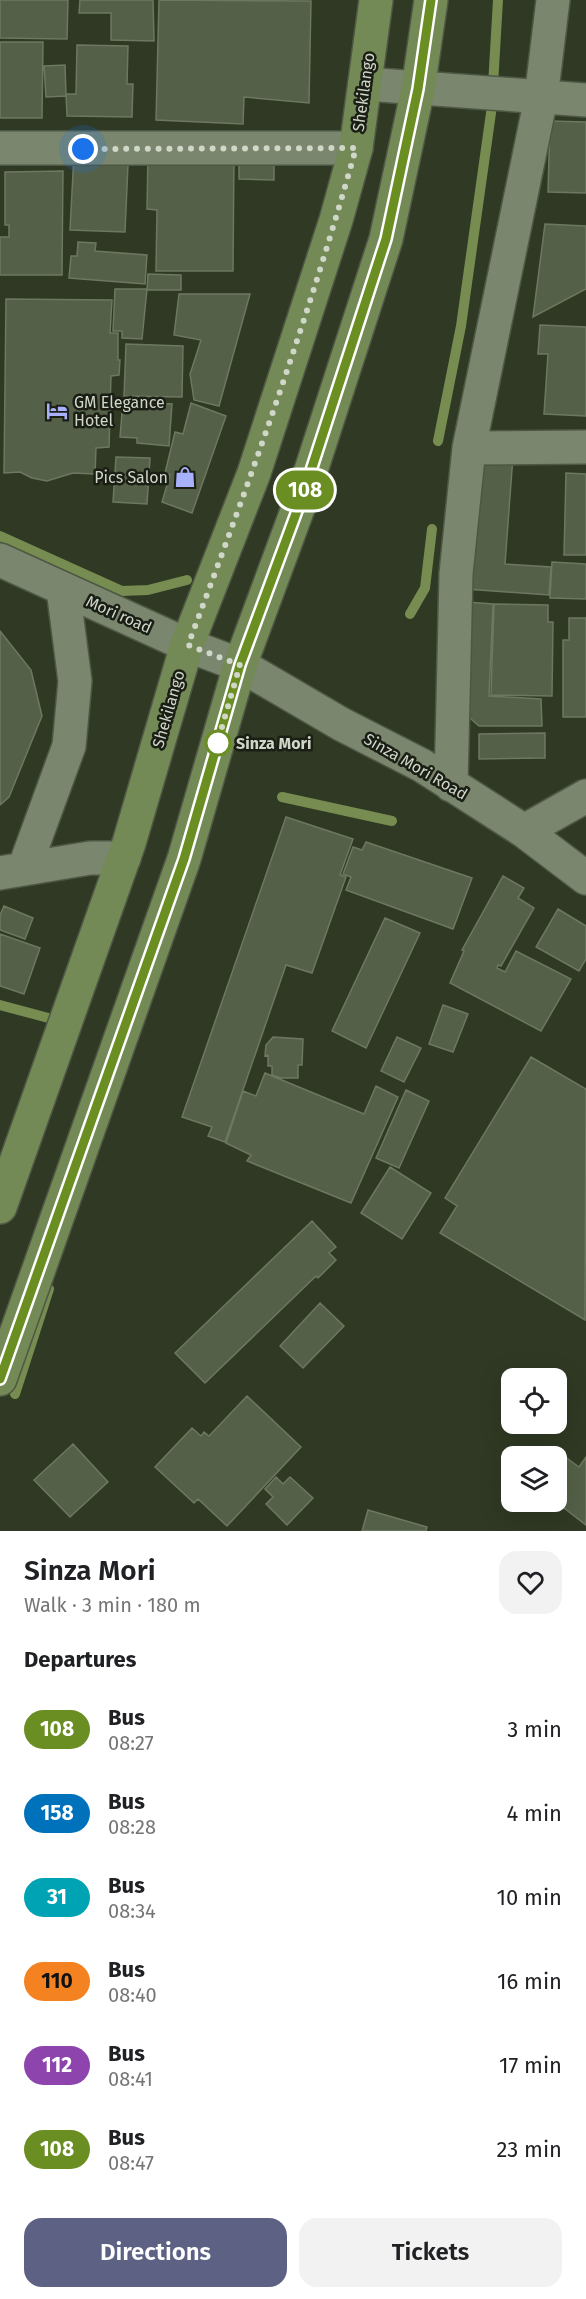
<!DOCTYPE html>
<meta charset="utf-8">
<style>
:root{--surface:#fff;--page:#f2f2f2;--text:#202124;--muted:#757577;--accent:#5d6285}
body{margin:0;font-family:"Fira Sans",sans-serif;background:var(--page);color:var(--text);height:100vh;display:flex;flex-direction:column;font-size:22px;white-space:nowrap}
*{box-sizing:border-box;margin:0}
p{font-size:20px;color:var(--muted)}
.icon{flex:none;width:33px;height:33px;fill:none;stroke:currentColor;stroke-width:2;stroke-linecap:round;stroke-linejoin:round}
.map{position:relative;height:1531px;overflow:hidden}
.side{display:flex;flex-direction:column;background:var(--surface);flex:1}
.side>*{flex:none}
.badge{padding:0 12px;border-radius:20px;font-size:21px;line-height:39px}
.controls{position:absolute;left:501px;top:1368px;display:grid;gap:12px}
.controls a{display:grid;place-items:center;width:66px;height:66px;border-radius:12px;background:var(--surface);box-shadow:0 6px 24px #0002;font-size:30px}
.you{position:absolute;width:30px;height:30px;margin:-15px;border:4px solid #fff;border-radius:50%;background:#1a73e8;box-shadow:0 0 0 9px #1a73e833}
.map>.badge{position:absolute;translate:-50% -50%;box-shadow:0 0 0 3px #fff}
h2{padding:0 24px;font-size:22px;line-height:54px}
.round{display:grid;place-items:center;flex:none;width:63px;height:63px;border-radius:18px;background:var(--page)}
.head{display:flex;align-items:center;justify-content:space-between;height:102px;padding:0 24px}
h1{font-size:28px;font-weight:600;line-height:45px}
.action{display:flex;gap:12px;margin-top:auto;padding:12px 24px}
.action a{flex:1;height:69px;border-radius:18px;background:var(--accent);color:#fff;font-size:24px;font-weight:600;line-height:69px;text-align:center}
.action a+a{background:var(--page);color:var(--text)}
ul{padding:0;list-style:none}
li{display:flex;align-items:center;gap:18px;height:84px;padding:0 24px}
li div{flex:1}
li b{display:block;font-size:22px}
li em{font-style:normal}
li .badge{min-width:66px;font-weight:700;text-align:center}
.map>svg:first-child{display:block}
.lines{fill:none;stroke-linecap:round;stroke-linejoin:round}
.stream{stroke:#768c50;stroke-width:10}
.building{fill:#556048;stroke:#6d7860;stroke-width:1.5}
.minor-casing{stroke:#4e5744;stroke-width:36}
.major-casing{stroke:#4e5744;stroke-width:36}
.minor{stroke:#7a866d;stroke-width:33}
.major{stroke:#738a56;stroke-width:33}
.line-casing{stroke:#fff;stroke-width:14}
.line{stroke:#6b8e23;stroke-width:9}
.walk{stroke:#d0d7c9;stroke-width:6;stroke-dasharray:0 10.8}
.stop-dot{fill:#fff;stroke:#6b8e23;stroke-width:3}
.labels{text-anchor:middle;stroke-width:5;stroke-linejoin:round;paint-order:stroke}
.street-label{font-size:16px;fill:#d0d7c9;stroke:#1a1e14}
.poi-label{font-size:16px;fill:#d0d7c9;stroke:#1a1e14;text-anchor:start}
.stop-label{font-size:16px;font-weight:bold;fill:#d0d7c9;stroke:#1a1e14;text-anchor:start}
</style>
<div class="map">
<svg width="586" height="1531" viewBox="0 0 586 1531">
<rect width="100%" height="100%" fill="#2f3923"/>
<g class="lines">
<path class="stream" d="M 493,85 L 498,0
M 438,441 L 461,326 L 492,106
M 0,536 L 122,591 L 148,590 L 187,580
M 410,614 L 425,588 L 432,529
M 282,797 L 392,821
M 0,1005 L 56,1020
M 15,1394 L 49,1289"/>
</g>
<path class="building" d="M 0,0 L 68,0 L 67,39 L 0,38 Z
M 80,0 L 153,0 L 154,41 L 111,40 L 111,13 L 79,13 Z
M 159,0 L 311,1 L 309,103 L 244,97 L 243,124 L 156,120 Z
M 0,42 L 43,42 L 42,118 L 0,118 Z
M 77,45 L 128,46 L 127,84 L 133,84 L 132,117 L 67,116 L 66,94 L 76,94 Z
M 65,65 L 66,96 L 46,97 L 44,66 Z
M 550,121 L 586,122 L 586,193 L 548,192 Z
M 239,150 L 274,151 L 274,180 L 239,179 Z
M 148,153 L 234,154 L 233,271 L 156,271 L 157,210 L 147,209 Z
M 74,154 L 128,164 L 125,232 L 70,230 Z
M 63,171 L 62,275 L 0,275 L 0,237 L 9,237 L 9,225 L 5,225 L 5,172 Z
M 545,224 L 586,226 L 586,289 L 533,317 Z
M 78,242 L 96,243 L 95,251 L 147,255 L 145,284 L 69,278 L 71,256 L 77,256 Z
M 148,274 L 181,275 L 181,290 L 147,290 Z
M 115,289 L 147,289 L 142,339 L 122,338 L 122,331 L 113,331 Z
M 179,294 L 250,294 L 219,406 L 194,400 L 190,374 L 201,340 L 174,335 Z
M 6,299 L 112,300 L 110,333 L 118,333 L 118,360 L 120,360 L 119,375 L 111,376 L 109,447 L 96,448 L 95,474 L 73,473 L 47,481 L 32,478 L 20,472 L 4,473 Z
M 540,325 L 586,327 L 586,416 L 544,414 L 548,354 L 538,354 Z
M 126,344 L 183,346 L 182,397 L 124,396 Z
M 123,401 L 172,404 L 169,446 L 137,443 L 137,438 L 120,437 Z
M 191,403 L 226,416 L 192,513 L 162,502 L 170,475 L 165,473 L 175,432 L 183,434 Z
M 477,453 L 513,456 L 505,564 L 551,567 L 549,595 L 466,589 Z
M 116,457 L 150,458 L 147,504 L 113,502 Z
M 566,473 L 586,474 L 586,555 L 564,555 Z
M 552,562 L 586,564 L 586,599 L 550,598 Z
M 467,602 L 493,604 L 489,696 L 541,699 L 542,726 L 479,726 L 463,712 Z
M 494,604 L 548,605 L 548,622 L 553,622 L 552,696 L 491,695 Z
M 569,618 L 586,618 L 586,717 L 563,717 L 563,640 L 569,640 Z
M 0,631 L 31,670 L 42,716 L 9,797 L 0,805 Z
M 545,733 L 545,758 L 479,759 L 479,734 Z
M 286,817 L 353,839 L 340,875 L 346,877 L 312,973 L 286,965 L 225,1142 L 208,1136 L 212,1127 L 182,1117 Z
M 366,842 L 472,878 L 453,929 L 346,890 L 351,877 L 343,874 L 353,847 L 362,850 Z
M 503,876 L 524,888 L 518,898 L 534,908 L 501,966 L 498,965 L 497,968 L 505,972 L 516,951 L 571,979 L 541,1031 L 450,983 L 464,951 L 462,950 Z
M 4,906 L 33,918 L 25,939 L 0,930 L 0,915 Z
M 558,909 L 586,926 L 586,959 L 579,971 L 536,947 Z
M 385,918 L 420,933 L 366,1048 L 332,1031 Z
M 0,934 L 40,948 L 24,994 L 0,986 Z
M 443,1005 L 468,1014 L 453,1052 L 429,1044 Z
M 273,1037 L 303,1039 L 302,1065 L 298,1065 L 298,1078 L 281,1078 L 272,1075 L 272,1066 L 268,1066 L 268,1055 L 265,1056 L 266,1045 Z
M 397,1037 L 421,1048 L 404,1082 L 381,1071 Z
M 531,1057 L 586,1089 L 585,1320 L 440,1233 L 457,1206 L 445,1198 Z
M 265,1073 L 364,1114 L 376,1086 L 398,1097 L 351,1203 L 247,1161 L 251,1155 L 226,1143 L 243,1091 L 256,1096 Z
M 406,1090 L 429,1101 L 399,1168 L 376,1158 Z
M 390,1167 L 431,1193 L 402,1239 L 361,1213 Z
M 312,1221 L 336,1247 L 329,1253 L 336,1260 L 318,1278 L 316,1276 L 205,1383 L 175,1353 Z
M 320,1303 L 344,1326 L 303,1368 L 280,1346 Z
M 247,1396 L 301,1447 L 227,1526 L 198,1499 L 194,1503 L 155,1467 L 192,1428 L 201,1436 L 204,1432 L 209,1436 Z
M 73,1444 L 108,1482 L 70,1517 L 34,1480 Z
M 564,1456 L 579,1467 L 586,1457 L 586,1525 L 556,1502 L 556,1466 Z
M 276,1477 L 283,1484 L 290,1477 L 313,1498 L 287,1525 L 266,1504 L 273,1497 L 265,1489 Z
M 368,1510 L 427,1527 L 426,1531 L 362,1531 Z"/>
<g class="lines">
<defs>
<path id="minor" d="M 365,84 L 586,100
M 0,148 L 356,148
M 469,448 L 586,447
M 0,560 L 187,645 L 240,665 L 341,724 L 423,766 L 524,831 L 586,878
M 451,785 L 456,574 L 469,448 L 541,98 L 553,0
M 524,831 L 586,796
M 24,869 L 69,746 L 75,681 L 63,589
M 0,873 L 90,858 L 124,858"/>
<path id="major" d="M 0,1207 L 129,843 L 187,645 L 254,473 L 336,220 L 356,148 L 376,0
M 0,1379 L 184,859 L 240,665 L 304,492 L 386,239 L 418,89 L 431,0"/>
</defs>
<use href="#minor" class="minor-casing"/>
<use href="#major" class="major-casing"/>
<use href="#minor" class="minor"/>
<use href="#major" class="major"/>
</g>
<g class="lines">
<defs>
<path id="line" d="M 0,1379 L 184,859 L 240,665 L 304,492 L 386,239 L 418,89 L 431,0"/>
</defs>
<use href="#line" class="line-casing"/>
<use href="#line" class="line"/>
<path class="walk" d="M 83,149 L 356,148 C 309,317 250,481 188,645 L 240,665 L 215,751 L 218,743"/>
</g>
<defs>
<symbol id="hotel-bare" viewBox="-9 -9 18 18"><path d="M-6-4.5h1.5V1H6V5H4.5V3h-9V5H-6ZM-4 0a1.8 1.8 0 1 1 3.6 0ZM.5 0V-2.5h3Q6-2.5 6 0Z" fill="#a7b1fc" stroke="#1a1e14" stroke-width="2.5" paint-order="stroke"/></symbol>
<symbol id="shop-bare" viewBox="-9 -9 18 18"><path d="M-5-2.5h2.3a2.7 3.5 0 0 1 5.4 0H5L5.5 6h-11ZM-1.5-2.5h3a1.5 2.3 0 0 0-3 0Z" fill="#a7b1fc" stroke="#1a1e14" stroke-width="2.5" paint-order="stroke"/></symbol>
</defs>
<g fill-rule="evenodd">
<use href="#hotel-bare" x="42" y="396" width="30" height="30"/>
<use href="#shop-bare" x="170" y="462" width="30" height="30"/>
</g>
<circle class="stop-dot" cx="218" cy="743" r="12"/>
<g class="labels">
<g class="street-label">
<text transform="translate(363 92) rotate(-82)" y="6">Shekilango</text>
<text transform="translate(119 614) rotate(24)" y="6">Mori road</text>
<text transform="translate(168 709) rotate(-74)" y="6">Shekilango</text>
<text transform="translate(416 766) rotate(30)" y="6">Sinza Mori Road</text>
</g>
<g class="poi-label">
<text x="74" y="408">GM Elegance<tspan x="74" dy="18">Hotel</tspan></text>
<text x="168" y="483" text-anchor="end">Pics Salon</text>
</g>
<g class="stop-label">
<text x="236" y="749">Sinza Mori</text>
</g>
</g>
</svg>
<div class="controls">
<a><svg class="icon" aria-label="locate" viewBox="0 0 24 24"><circle cx="12" cy="12" r="6"/><path d="M12 2v4M12 18v4M2 12h4M18 12h4"/></svg></a>
<a><svg class="icon" aria-label="layers" viewBox="0 0 24 24"><path d="M12 4l9 5-9 5-9-5zM3 14l9 5 9-5"/></svg></a>
</div>
<div class="you" style="left:83px;top:149px"></div>
<b class="badge" style="left:305px;top:490px;background:#6b8e23;color:#fff">108</b>
</div>
<section class="side">
<div class="head"><div><h1>Sinza Mori</h1><p>Walk · 3 min · 180 m</p></div><a class="round"><svg class="icon" aria-label="heart" viewBox="0 0 24 24"><path d="M12 20l-8-8c-3-5 5-10 8-4 3-6 11-1 8 4z"/></svg></a></div>
<h2>Departures</h2>
<ul>
<li><span class="badge" style="background:#6b8e23;color:#fff">108</span><div><b>Bus</b><p>08:27</p></div><em>3 min</em></li>
<li><span class="badge" style="background:#0072bc;color:#fff">158</span><div><b>Bus</b><p>08:28</p></div><em>4 min</em></li>
<li><span class="badge" style="background:#00a3b4;color:#fff">31</span><div><b>Bus</b><p>08:34</p></div><em>10 min</em></li>
<li><span class="badge" style="background:#f58220;color:#111">110</span><div><b>Bus</b><p>08:40</p></div><em>16 min</em></li>
<li><span class="badge" style="background:#8e44ad;color:#fff">112</span><div><b>Bus</b><p>08:41</p></div><em>17 min</em></li>
<li><span class="badge" style="background:#6b8e23;color:#fff">108</span><div><b>Bus</b><p>08:47</p></div><em>23 min</em></li>
</ul>
<div class="action"><a>Directions</a><a>Tickets</a></div>
</section>
